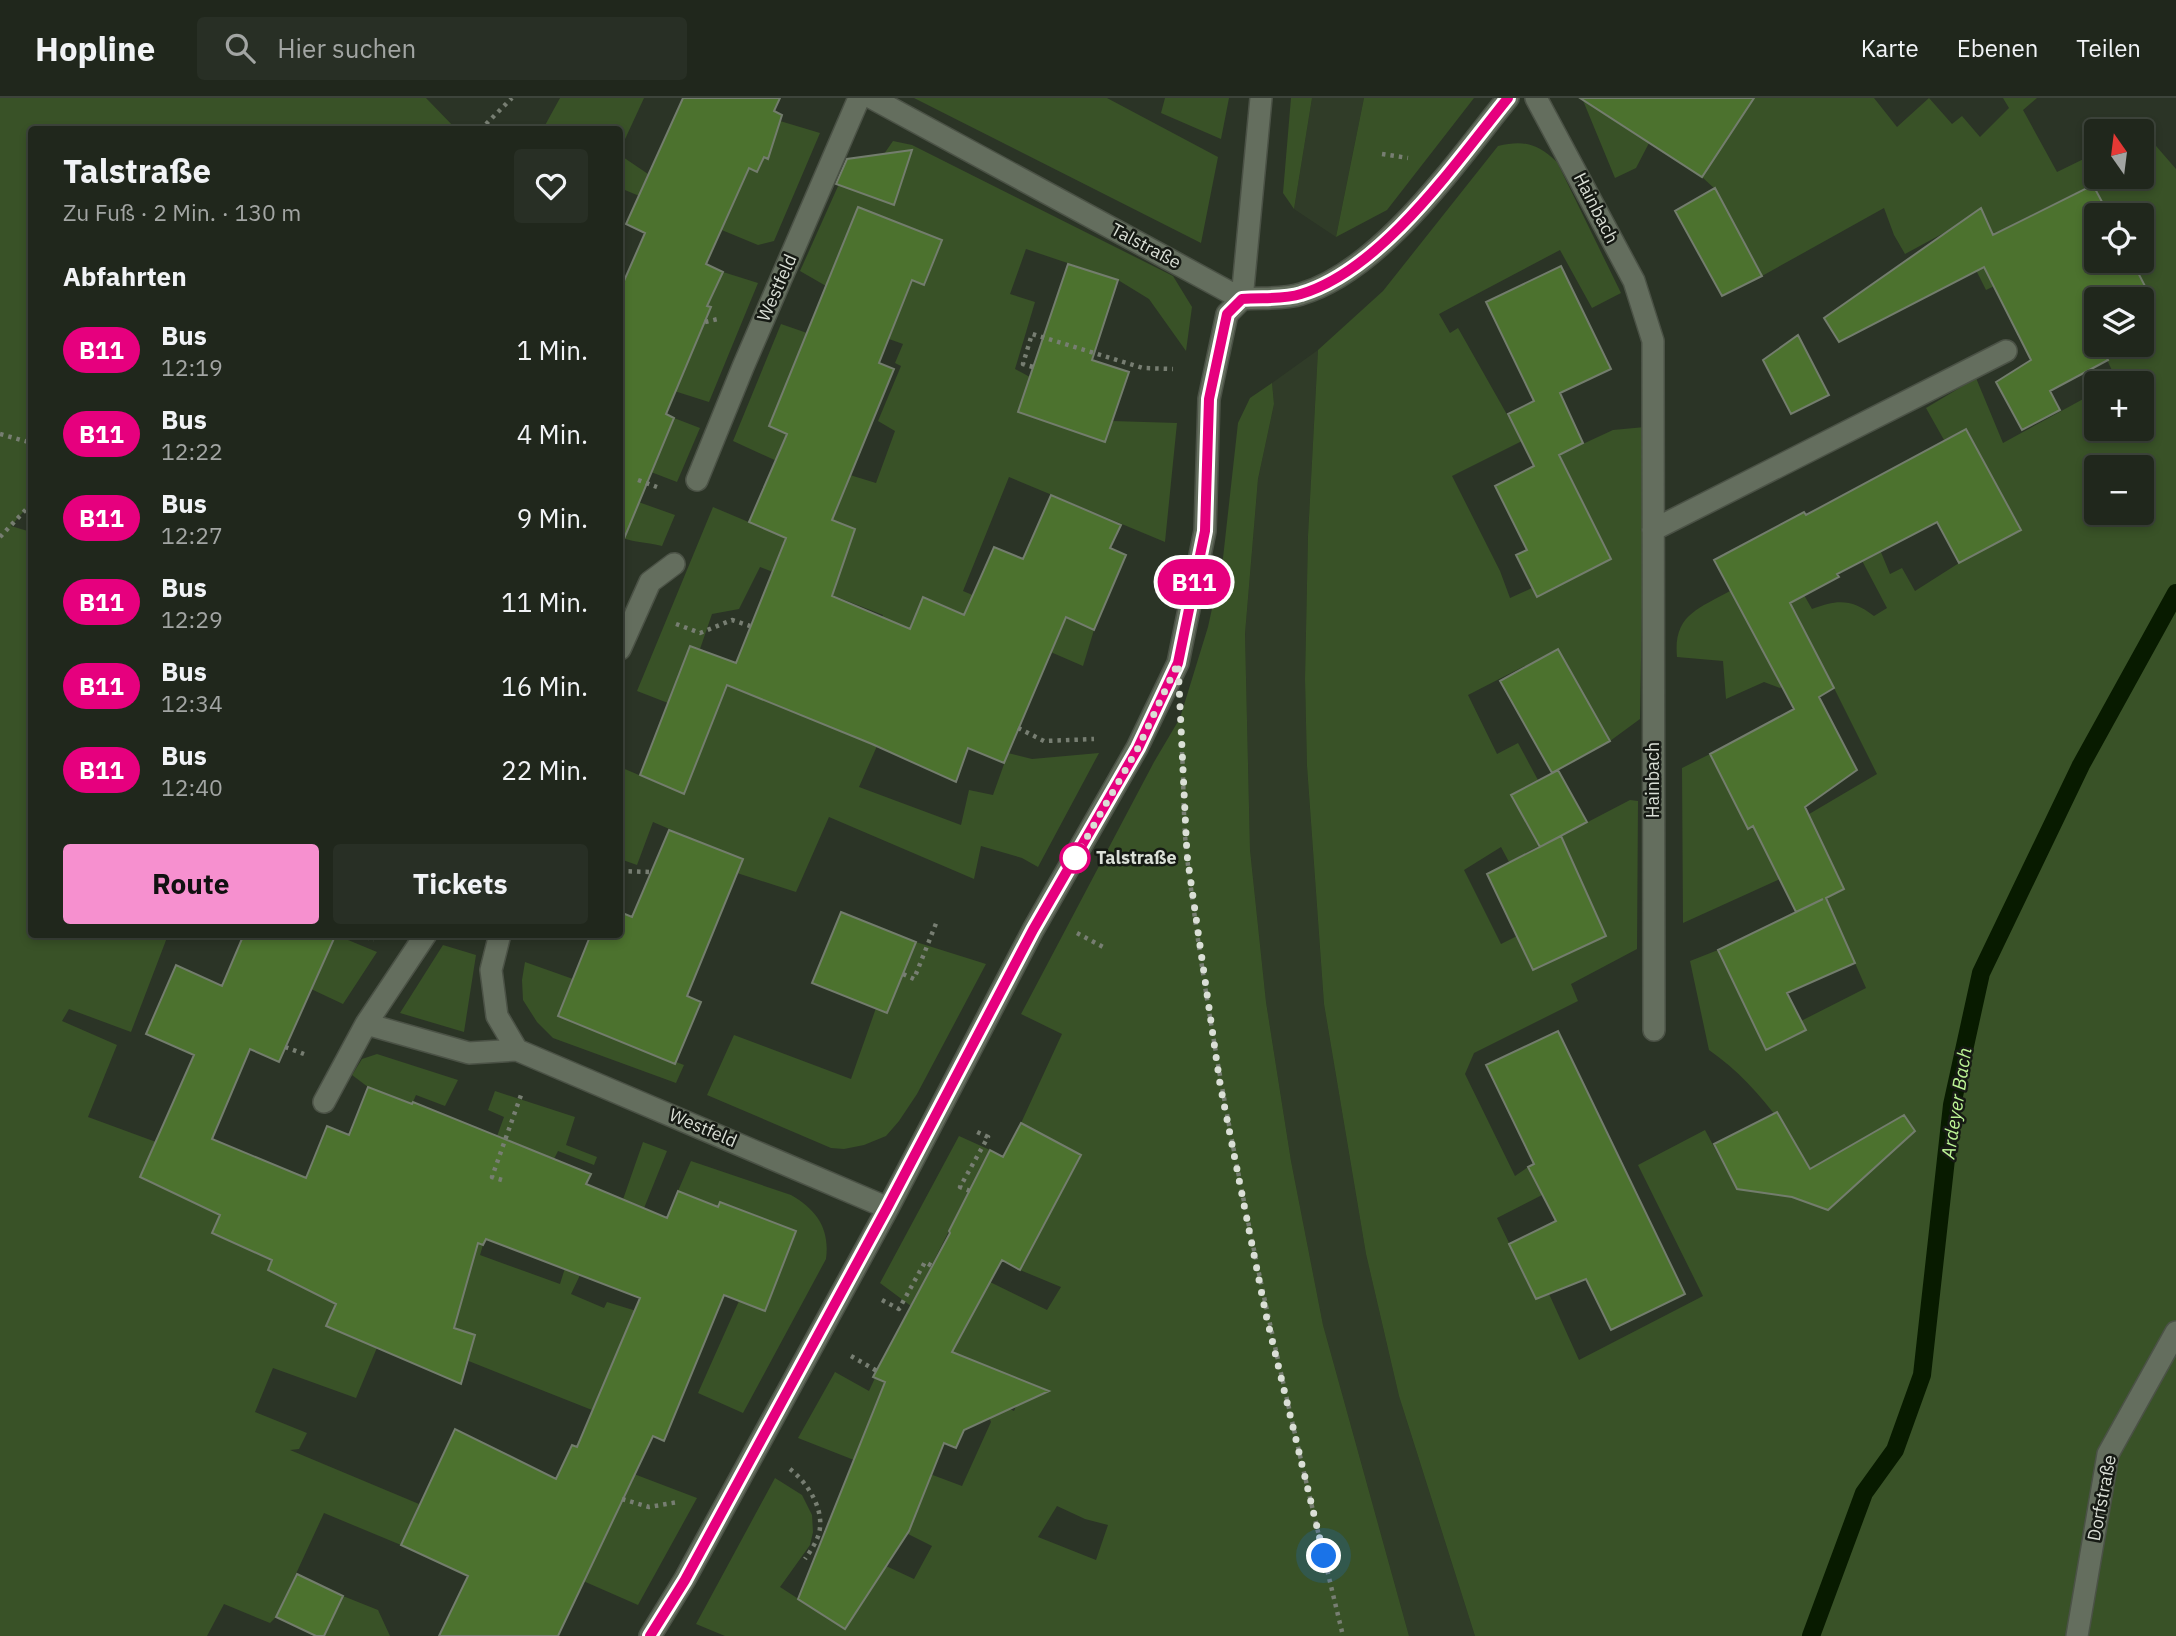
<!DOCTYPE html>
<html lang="de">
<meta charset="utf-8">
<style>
:root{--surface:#20271c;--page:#282f25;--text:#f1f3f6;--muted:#a2a5a3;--line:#3d443b;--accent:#f690cf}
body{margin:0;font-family:"IBM Plex Sans",sans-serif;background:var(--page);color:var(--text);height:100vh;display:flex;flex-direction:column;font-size:26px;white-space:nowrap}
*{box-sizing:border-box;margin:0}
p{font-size:23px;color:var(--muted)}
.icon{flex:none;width:38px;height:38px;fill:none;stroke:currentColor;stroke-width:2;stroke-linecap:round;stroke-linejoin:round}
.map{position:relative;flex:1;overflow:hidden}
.details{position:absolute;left:28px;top:28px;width:595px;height:812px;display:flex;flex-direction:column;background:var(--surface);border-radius:7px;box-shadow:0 4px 10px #0003,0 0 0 2px var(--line)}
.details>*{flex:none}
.badge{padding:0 14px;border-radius:23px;font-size:24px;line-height:46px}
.needle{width:46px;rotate:346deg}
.fabs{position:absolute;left:2084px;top:21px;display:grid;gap:14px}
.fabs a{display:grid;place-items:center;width:70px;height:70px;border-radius:7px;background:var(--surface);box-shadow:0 4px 10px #0003,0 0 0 2px var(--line);font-size:35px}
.you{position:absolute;width:35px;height:35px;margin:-18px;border:5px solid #fff;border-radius:50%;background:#1a73e8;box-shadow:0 0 0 10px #1a73e833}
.map>.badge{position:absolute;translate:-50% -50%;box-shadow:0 0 0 4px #fff}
h2{padding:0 35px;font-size:26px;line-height:63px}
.round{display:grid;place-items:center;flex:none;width:74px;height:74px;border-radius:7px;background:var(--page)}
.headline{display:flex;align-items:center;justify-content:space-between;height:119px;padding:0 35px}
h1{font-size:33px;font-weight:700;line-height:52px}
.primary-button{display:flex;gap:14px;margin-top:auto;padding:14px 35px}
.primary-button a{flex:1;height:80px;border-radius:7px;background:var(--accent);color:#111;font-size:28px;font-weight:700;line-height:80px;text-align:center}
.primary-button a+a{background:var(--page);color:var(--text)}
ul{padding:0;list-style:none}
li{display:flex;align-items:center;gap:21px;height:84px;padding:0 35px}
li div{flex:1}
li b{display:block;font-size:26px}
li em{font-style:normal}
li .badge{min-width:77px;font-weight:700;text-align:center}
header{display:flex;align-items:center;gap:42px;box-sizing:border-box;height:98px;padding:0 35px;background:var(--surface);border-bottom:2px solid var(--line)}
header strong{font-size:33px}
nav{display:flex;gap:38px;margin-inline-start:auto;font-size:24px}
.search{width:490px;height:63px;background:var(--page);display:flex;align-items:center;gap:18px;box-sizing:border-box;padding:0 24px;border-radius:7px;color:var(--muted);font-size:26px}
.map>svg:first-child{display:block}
.built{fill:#303c28}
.green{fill:#395227;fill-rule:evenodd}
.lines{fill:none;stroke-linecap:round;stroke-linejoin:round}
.stream{stroke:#081b00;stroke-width:18}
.building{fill:#4c722e;stroke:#737d6d;stroke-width:2}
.street-casing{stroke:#4b5246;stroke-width:24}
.path{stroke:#777e72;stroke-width:4.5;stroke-dasharray:3.5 5;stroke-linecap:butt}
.street{stroke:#646e5e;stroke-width:21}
.line-casing{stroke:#fff;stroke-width:16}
.line{stroke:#e6007e;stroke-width:10}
.walk{stroke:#dadfd6;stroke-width:7;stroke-dasharray:0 12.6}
.stop-dot{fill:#fff;stroke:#e6007e;stroke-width:3.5}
.labels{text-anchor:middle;stroke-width:5;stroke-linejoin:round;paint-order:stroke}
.street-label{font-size:18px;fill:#dadfd6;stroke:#161a14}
.stop-label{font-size:18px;font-weight:bold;fill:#dadfd6;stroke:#161a14;text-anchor:start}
.water-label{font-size:19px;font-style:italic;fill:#bcf495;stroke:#161a14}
</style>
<header>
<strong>Hopline</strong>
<div class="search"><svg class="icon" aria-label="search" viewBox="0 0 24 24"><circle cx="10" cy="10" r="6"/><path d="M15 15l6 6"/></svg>Hier suchen</div>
<nav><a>Karte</a><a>Ebenen</a><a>Teilen</a></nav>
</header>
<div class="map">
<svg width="2176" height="1538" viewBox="0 0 2176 1538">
<rect width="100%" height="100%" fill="#2b3426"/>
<path class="built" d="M 1312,0 L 1364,0 L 1336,139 L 1294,111 Z
M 1318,252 L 1308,438 L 1305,581 L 1307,668 L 1324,906 L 1366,1156 L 1399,1298 L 1475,1538 L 1409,1538 L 1323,1227 L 1291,1063 L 1266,904 L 1250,752 L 1245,536 L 1258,381 L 1274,306 L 1272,285 Z"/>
<path class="green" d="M 0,0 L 426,0 L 456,31 L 32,32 L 31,405 L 11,428 L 31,434 L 32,836 L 168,837 L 131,934 L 69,911 L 62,923 L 117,947 L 88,1019 L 156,1044 L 140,1079 L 220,1116 L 212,1136 L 253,1153 L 287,1072 L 333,1087 L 483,1147 L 480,1157 L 560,1186 L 565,1170 L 581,1175 L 571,1196 L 604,1210 L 607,1204 L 708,1235 L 615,1260 L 592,1312 L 446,1254 L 469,1257 L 475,1237 L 454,1230 L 386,1228 L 356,1300 L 273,1270 L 255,1314 L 307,1335 L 299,1351 L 290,1352 L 419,1406 L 401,1447 L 324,1415 L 276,1519 L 270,1525 L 224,1506 L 207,1538 L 0,1538 Z
M 560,0 L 644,0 L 620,52 L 620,32 L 543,31 Z
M 914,0 L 1107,0 L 1218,59 L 1201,145 Z
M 1165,0 L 1229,0 L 1221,41 L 1161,15 Z
M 1291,0 L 1312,0 L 1294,111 L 1283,95 Z
M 1364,0 L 1474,0 L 1387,112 L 1336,139 Z
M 1582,0 L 1649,45 L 1636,70 L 1615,80 Z
M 1754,0 L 1874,0 L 1897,29 L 1929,0 L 1952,26 L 1962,18 L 1980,39 L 2009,10 L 2003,0 L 2037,0 L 2023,12 L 2057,74 L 2096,55 L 2096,79 L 2142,79 L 2142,48 L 2150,41 L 2176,71 L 2176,1538 L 1475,1538 L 1399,1298 L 1366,1156 L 1324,906 L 1307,668 L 1305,581 L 1308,438 L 1318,252 L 1383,193 L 1498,48 C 1523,42 1537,45 1557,64 L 1621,195 L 1592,210 L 1560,152 L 1439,216 L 1450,235 L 1458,230 L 1522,343 L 1452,378 L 1500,473 L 1510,500 L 1532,490 L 1537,499 L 1611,461 L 1559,357 L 1613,332 L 1645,329 L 1640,621 L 1610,643 L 1558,551 L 1468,597 L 1497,656 L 1518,645 L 1538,682 L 1511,697 L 1539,748 L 1509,764 L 1501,749 L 1464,772 L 1501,846 L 1517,838 L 1532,872 L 1606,838 L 1561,738 L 1630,702 L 1638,703 L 1637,851 L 1571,886 L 1578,903 L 1474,955 L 1465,976 L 1515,1078 L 1528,1069 L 1542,1097 L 1497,1120 L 1536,1201 L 1549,1196 L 1579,1262 L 1703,1198 L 1638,1067 L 1705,1032 L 1734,1086 L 1810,1071 C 1783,1024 1753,983 1709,952 L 1690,863 L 1718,852 L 1766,952 L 1805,932 L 1801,923 L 1866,890 L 1826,800 L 1844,791 L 1827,756 L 1780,781 L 1683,825 L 1682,670 L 1710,656 L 1749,731 L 1788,709 L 1799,722 L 1877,676 L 1823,568 L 1780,590 L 1764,584 L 1726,601 L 1723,563 L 1677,559 C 1673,517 1698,511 1730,493 L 1749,527 L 1804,497 L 1812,511 C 1838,501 1852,501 1874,518 L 1887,510 L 1859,457 L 1878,447 L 1890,476 L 1902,470 L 1915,493 L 1959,465 L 2020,432 L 1967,331 L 1944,342 L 1926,310 L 1976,280 L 2003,345 L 2096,294 L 2096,331 L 2142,331 L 2142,285 L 2114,285 L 2117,283 L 2100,247 L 2142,247 L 2142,201 L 2124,201 L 2146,190 L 2132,163 L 2142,163 L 2142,117 L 2108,117 L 2093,88 L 2055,159 L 1986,192 L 1967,154 L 1994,139 L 1981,111 L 1953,130 L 1905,156 L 1894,137 L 1884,110 L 1762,178 L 1715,91 L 1702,79 ZM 2096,369 L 2142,369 L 2142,415 L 2096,415 Z
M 780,23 L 820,35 L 774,143 L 758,147 L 620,90 L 620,57 L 648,76 L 730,111 L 749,70 L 757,73 Z
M 893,43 L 912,47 L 1173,178 L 1192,209 L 1186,253 L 1149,201 L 1118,182 L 1026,151 L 1010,196 L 1035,204 L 1015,271 L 1030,279 L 1018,314 L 1105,343 L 1112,323 L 1177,325 L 1165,444 L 1009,379 L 963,493 L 1058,533 L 1063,518 L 1094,532 L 1083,568 L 924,499 L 862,642 L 877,648 L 859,689 L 961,727 L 969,692 L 993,697 L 1008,655 L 1032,661 L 1099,655 L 1038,769 L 1022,760 L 981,748 L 974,781 L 829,719 L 796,794 L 737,775 L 709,748 L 653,724 L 637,767 L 620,761 L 620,669 L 684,696 L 727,586 L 835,631 L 883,517 L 760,469 L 739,511 L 712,516 L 700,551 L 690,548 L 668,605 L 637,593 L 713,409 L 843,464 L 855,431 L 825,419 L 779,364 L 733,343 L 781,226 L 807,235 L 770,328 L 790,337 L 827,370 L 876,385 L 895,333 L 878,323 L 901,268 L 895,265 L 903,246 L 889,241 L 912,182 L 925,187 L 942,142 L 858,109 L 826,188 L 800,173 L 839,86 L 894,106 L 909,62 L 884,56 Z
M 723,174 L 758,185 L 709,304 L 668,291 L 620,271 L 620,232 L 631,237 L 699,238 L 711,210 L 707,208 Z
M 1272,285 L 1274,306 L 1258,381 L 1245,536 L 1250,752 L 1266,904 L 1291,1063 L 1323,1227 L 1409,1538 L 725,1538 L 696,1526 L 775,1380 L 802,1397 L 812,1417 L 813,1434 L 810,1447 L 780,1489 L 845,1531 L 886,1468 L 914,1481 L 932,1448 L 906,1435 L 925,1392 L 901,1381 L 906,1367 L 962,1388 L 991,1324 L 982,1302 L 951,1256 L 990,1184 L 1047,1212 L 1061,1189 L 1020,1172 L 1081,1057 L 1021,1025 L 1062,936 L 1021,916 L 1154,664 L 1180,620 L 1208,529 L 1223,460 L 1238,325 L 1250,300 ZM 1026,1284 L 1014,1313 L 988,1301 ZM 1057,1408 L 1085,1421 L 1108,1427 L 1096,1462 L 1038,1439 Z
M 674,320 L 700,330 L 677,384 L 651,374 Z
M 630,401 L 675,417 L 662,448 C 647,444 636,445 620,439 L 620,410 L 625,412 Z
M 336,837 L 377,854 L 343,906 L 311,891 Z
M 916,844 L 986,866 L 917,996 L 899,1023 L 886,1038 L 864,1047 L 844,1051 L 831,1050 L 707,997 L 734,937 L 851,981 L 876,910 L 887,914 Z
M 443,847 L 476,857 L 464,934 L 400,915 Z
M 525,864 L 573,881 L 558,918 L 684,967 L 676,985 L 553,940 L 537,924 L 523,902 L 522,882 Z
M 377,956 L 458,982 L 445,1008 L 416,997 L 412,1006 L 368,989 L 352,977 L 362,961 Z
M 495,993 L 575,1019 L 566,1047 L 597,1059 L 594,1067 L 558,1053 L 554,1061 L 517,1046 L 496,1098 L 478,1090 L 504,1019 L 488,1012 Z
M 959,1038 L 990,1052 L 911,1208 L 880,1185 Z
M 643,1044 L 667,1053 L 632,1140 L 612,1133 Z
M 691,1063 L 791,1097 C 817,1112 830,1131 826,1161 L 743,1315 L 698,1295 L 739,1203 L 765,1213 L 796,1134 L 721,1104 L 718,1109 L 678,1093 Z
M 835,1274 L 869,1293 L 875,1280 L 890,1287 L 854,1362 L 798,1340 Z
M 634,1376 L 697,1400 L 638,1507 L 565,1475 Z
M 343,1498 L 378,1512 L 390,1538 L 324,1538 Z"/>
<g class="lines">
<path class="stream" d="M 1811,1538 L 1864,1395 L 1895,1352 L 1922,1277 L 1952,1007 L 1981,875 L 2081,667 L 2176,495"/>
</g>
<path class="building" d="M 683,0 L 780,0 L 774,13 L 782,17 L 768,61 L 764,59 L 757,74 L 749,70 L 706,166 L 723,174 L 707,208 L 711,209 L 666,316 L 674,320 L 621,448 L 620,192 L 645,135 L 626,126 Z
M 1580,0 L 1754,0 L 1702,79 Z
M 912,52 L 894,107 L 836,86 L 847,61 Z
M 2093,87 L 2109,117 L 2096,117 L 2096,163 L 2132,163 L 2146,190 L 2124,201 L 2096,201 L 2096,215 L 2087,220 L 2096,239 L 2096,247 L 2100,247 L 2108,262 L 2050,293 L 2060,312 L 2022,332 L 1996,284 L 2031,262 L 1984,169 L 1839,244 L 1824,220 L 1981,110 L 1993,137 Z
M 1715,90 L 1762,178 L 1722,198 L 1675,113 Z
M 858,109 L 942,142 L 924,187 L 912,182 L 879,265 L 894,271 L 832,422 L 855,431 L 832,498 L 910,531 L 923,499 L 964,517 L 994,449 L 1023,461 L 1051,397 L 1121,427 L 1110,450 L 1126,457 L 1094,532 L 1066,519 L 1004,665 L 968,650 L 956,684 L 872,646 L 727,587 L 684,696 L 640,677 L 690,548 L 736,565 L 786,440 L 749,424 L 787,336 L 769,328 Z
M 1068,166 L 1118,182 L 1092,262 L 1129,274 L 1105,344 L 1018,314 Z
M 1561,168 L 1611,271 L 1560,295 L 1583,345 L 1559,357 L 1611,461 L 1537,499 L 1516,457 L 1527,452 L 1495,388 L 1534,368 L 1508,316 L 1534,303 L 1486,204 Z
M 1798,237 L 1829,297 L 1791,316 L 1763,262 Z
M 1966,331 L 2021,432 L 1959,465 L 1937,424 L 1837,476 L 1839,479 L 1790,505 L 1834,590 L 1819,599 L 1857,672 L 1805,709 L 1844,791 L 1826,800 L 1855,865 L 1787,895 L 1806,932 L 1766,952 L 1718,852 L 1823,801 L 1796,814 L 1753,728 L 1748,731 L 1710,656 L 1794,611 L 1714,462 L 1804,414 L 1806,417 Z
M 1558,551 L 1610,643 L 1552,675 L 1500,583 Z
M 1558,672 L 1587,724 L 1540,749 L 1511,697 Z
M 669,732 L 743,761 L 687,898 L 701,904 L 675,966 L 558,918 L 591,836 L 620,836 L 620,814 L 632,819 Z
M 1561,738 L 1606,838 L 1533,872 L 1487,776 Z
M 841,814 L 916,844 L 887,915 L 812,885 Z
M 244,836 L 336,836 L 279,964 L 250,951 L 212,1041 L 306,1080 L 327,1028 L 349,1037 L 368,989 L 412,1006 L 413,1004 L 591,1076 L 586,1086 L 667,1120 L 678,1093 L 718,1109 L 720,1104 L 796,1133 L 765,1213 L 724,1197 L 664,1343 L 653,1338 L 558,1538 L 439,1538 L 468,1478 L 401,1447 L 455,1331 L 556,1381 L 572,1347 L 577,1349 L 640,1200 L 486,1141 L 483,1147 L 478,1145 L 454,1230 L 475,1237 L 461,1286 L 326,1228 L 336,1206 L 268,1172 L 272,1162 L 212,1135 L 220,1117 L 140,1079 L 194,957 L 146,936 L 176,867 L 222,888 Z
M 1558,933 L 1685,1196 L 1611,1232 L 1586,1181 L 1536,1201 L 1509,1146 L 1556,1123 L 1528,1069 L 1534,1066 L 1486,967 Z
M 1777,1014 L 1810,1071 L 1904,1017 L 1915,1033 L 1828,1112 L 1792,1099 L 1737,1091 L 1714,1046 Z
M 1021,1025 L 1081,1057 L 1020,1172 L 1002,1162 L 952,1254 L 1049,1293 L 964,1332 L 956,1350 L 944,1345 L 909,1433 L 845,1531 L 798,1501 L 885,1284 L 873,1279 L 950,1135 L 949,1133 L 990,1052 L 1003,1059 Z
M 297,1476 L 343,1498 L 324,1538 L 316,1538 L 276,1519 Z"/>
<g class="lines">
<defs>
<path id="street" d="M 872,0 L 1242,201 L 1261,0
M 1536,0 L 1634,183 L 1653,243 L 1654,932
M 697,382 L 743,269 L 859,0
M 1653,432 L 2006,253
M 620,551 L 650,484 L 674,466
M 500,836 L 491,872 L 497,918 L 517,952 L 888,1110
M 366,926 L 469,955 L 517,952
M 324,1004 L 366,926 L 426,836
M 650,1538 L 685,1481 L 888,1110 L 1033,832 L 1137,650 L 1178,565 L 1205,433 L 1209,301 L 1227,216 L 1242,201 C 1260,199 1283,202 1301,196 C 1382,172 1456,64 1508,0
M 2077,1538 L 2108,1356 L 2176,1234"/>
</defs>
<use href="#street" class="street-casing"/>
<path class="path" d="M 480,32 L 512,0
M 1382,56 L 1408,60
M 705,224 L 718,221
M 1033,269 L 1023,266 L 1032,236 L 1143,270 L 1173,271
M 0,336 L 32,345
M 638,382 L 657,389
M 0,439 L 32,405
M 676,526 L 700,535 L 732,522 L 750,528
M 1018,630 L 1044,643 L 1094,641
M 1182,654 C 1184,689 1183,725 1187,759 C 1219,1023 1281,1280 1343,1538
M 620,773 L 651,774
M 1077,835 L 1105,850
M 358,836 L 374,842
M 903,876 L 914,881 L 937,823
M 285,949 L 304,956
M 502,1082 L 492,1079 L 521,997
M 970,1093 L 960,1089 L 988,1039 L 973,1032
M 882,1202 L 899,1211 L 925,1164 L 932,1168
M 851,1258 L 877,1273
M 790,1371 C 809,1386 828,1416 817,1441 C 814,1448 809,1455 805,1461
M 622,1401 L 649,1409 L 678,1404"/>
<use href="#street" class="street"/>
</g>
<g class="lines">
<defs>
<path id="line" d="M 650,1538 L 685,1482 L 887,1110 L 1033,832 L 1138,650 L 1178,565 L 1205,433 L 1209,301 L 1227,216 L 1242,201 C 1260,199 1283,202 1301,196 C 1382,172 1456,64 1508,0"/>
</defs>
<use href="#line" class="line-casing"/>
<use href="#line" class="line"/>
<path class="walk" d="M 1075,760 L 1138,650 L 1178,565 L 1187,757 L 1220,986 L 1266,1217 L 1324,1458"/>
</g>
<circle class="stop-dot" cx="1075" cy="760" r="14"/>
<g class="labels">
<g class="street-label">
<text transform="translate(1596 110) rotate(63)" y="6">Hainbach</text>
<text transform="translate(1146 148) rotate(28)" y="6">Talstraße</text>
<text transform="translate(777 190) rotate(-66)" y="6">Westfeld</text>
<text transform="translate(1653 682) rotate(-90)" y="6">Hainbach</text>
<text transform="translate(703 1030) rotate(23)" y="6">Westfeld</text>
<text transform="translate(2102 1400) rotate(-79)" y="6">Dorfstraße</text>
</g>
<g class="stop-label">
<text x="1096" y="766">Talstraße</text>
</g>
<g class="water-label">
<text transform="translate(1956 1005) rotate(-81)" y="7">Ardeyer Bach</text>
</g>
</g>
</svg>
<div class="fabs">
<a><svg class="needle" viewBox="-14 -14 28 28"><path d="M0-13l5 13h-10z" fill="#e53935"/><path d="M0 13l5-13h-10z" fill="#a2a5a3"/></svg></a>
<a><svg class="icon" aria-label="locate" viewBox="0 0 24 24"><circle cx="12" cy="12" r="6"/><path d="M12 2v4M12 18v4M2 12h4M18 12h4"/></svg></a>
<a><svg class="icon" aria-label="layers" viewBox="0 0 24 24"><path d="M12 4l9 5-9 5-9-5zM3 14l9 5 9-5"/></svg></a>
<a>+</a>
<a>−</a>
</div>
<div class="you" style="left:1324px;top:1458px"></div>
<b class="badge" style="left:1194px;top:484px;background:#e6007e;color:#fff">B11</b>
<section class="details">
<div class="headline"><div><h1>Talstraße</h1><p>Zu Fuß · 2 Min. · 130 m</p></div><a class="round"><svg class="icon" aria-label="heart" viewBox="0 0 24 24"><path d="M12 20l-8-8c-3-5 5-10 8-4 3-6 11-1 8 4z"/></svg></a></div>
<h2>Abfahrten</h2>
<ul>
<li><span class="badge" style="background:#e6007e;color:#fff">B11</span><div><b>Bus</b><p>12:19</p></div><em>1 Min.</em></li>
<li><span class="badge" style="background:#e6007e;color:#fff">B11</span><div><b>Bus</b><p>12:22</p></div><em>4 Min.</em></li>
<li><span class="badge" style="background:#e6007e;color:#fff">B11</span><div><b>Bus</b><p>12:27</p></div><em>9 Min.</em></li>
<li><span class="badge" style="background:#e6007e;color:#fff">B11</span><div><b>Bus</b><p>12:29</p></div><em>11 Min.</em></li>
<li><span class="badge" style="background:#e6007e;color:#fff">B11</span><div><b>Bus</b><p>12:34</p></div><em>16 Min.</em></li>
<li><span class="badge" style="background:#e6007e;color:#fff">B11</span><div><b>Bus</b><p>12:40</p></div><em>22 Min.</em></li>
</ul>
<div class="primary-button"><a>Route</a><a>Tickets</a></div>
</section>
</div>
